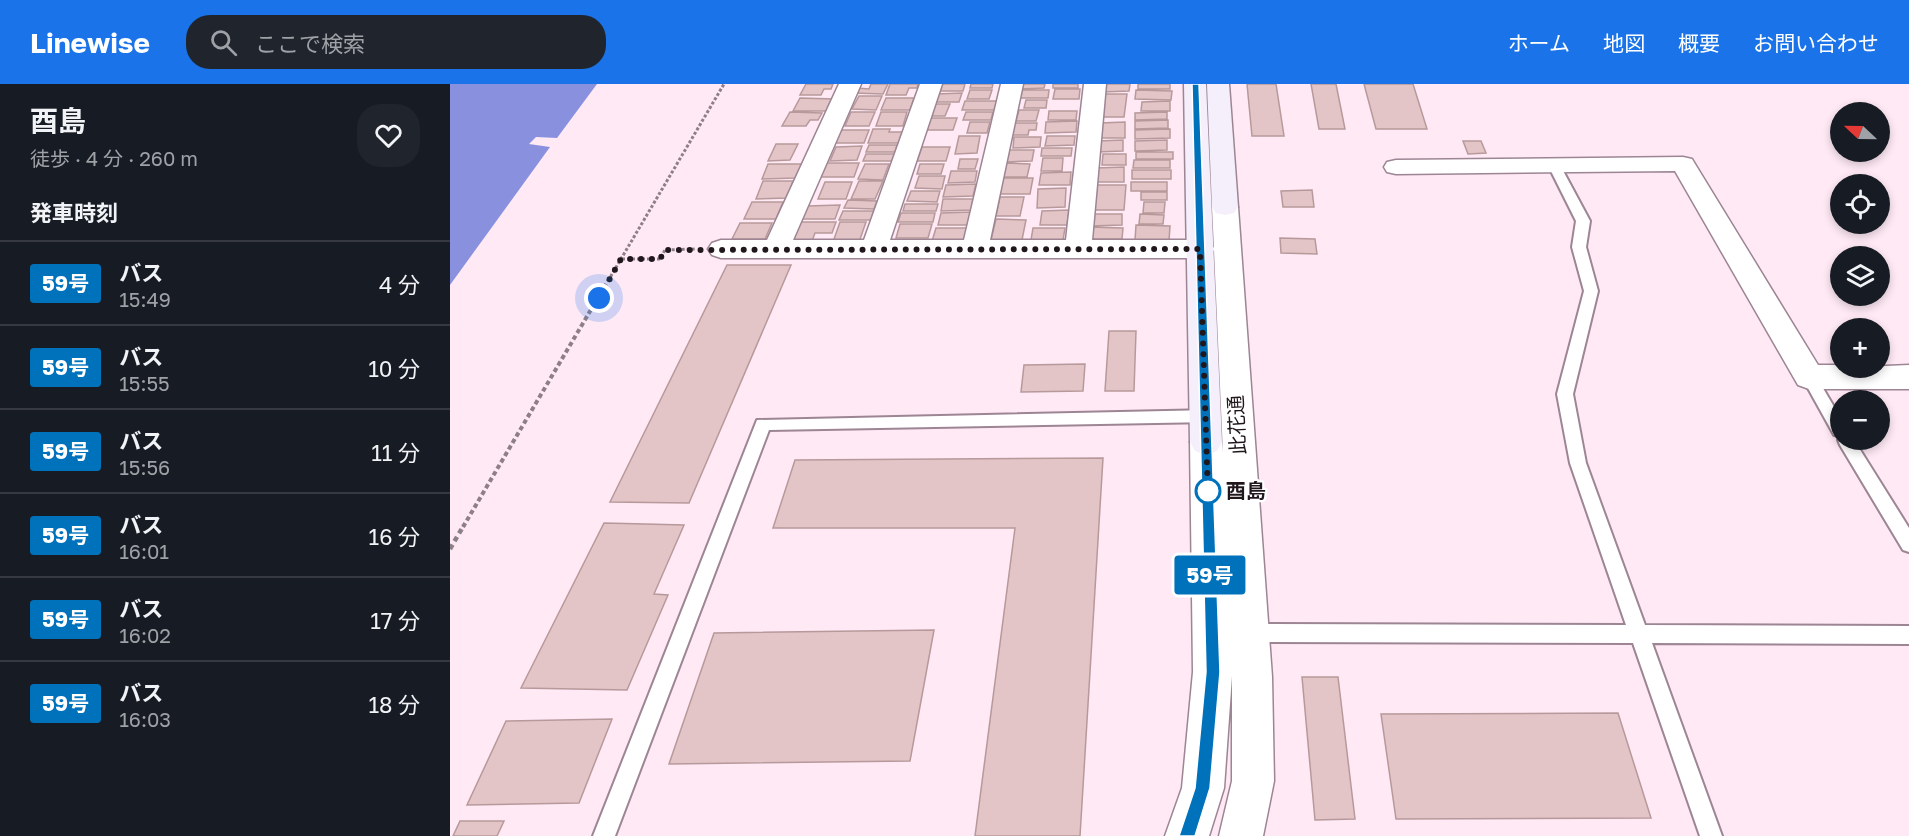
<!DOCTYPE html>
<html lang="ja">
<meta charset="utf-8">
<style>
:root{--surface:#171b24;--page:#20242c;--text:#f1f3f6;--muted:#9ea1a6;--line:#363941;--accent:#1a73e8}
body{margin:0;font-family:"Golos Text","Noto Sans JP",sans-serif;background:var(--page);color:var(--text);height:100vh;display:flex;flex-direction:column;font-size:22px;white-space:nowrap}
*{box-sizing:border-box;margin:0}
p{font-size:20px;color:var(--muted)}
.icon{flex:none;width:33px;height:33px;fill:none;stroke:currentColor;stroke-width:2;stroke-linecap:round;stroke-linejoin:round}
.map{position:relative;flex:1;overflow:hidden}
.side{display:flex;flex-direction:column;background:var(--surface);width:450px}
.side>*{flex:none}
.badge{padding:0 12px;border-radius:4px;font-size:21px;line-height:39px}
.needle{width:39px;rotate:292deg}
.buttons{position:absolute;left:1380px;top:18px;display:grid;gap:12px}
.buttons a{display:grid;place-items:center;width:60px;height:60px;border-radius:50%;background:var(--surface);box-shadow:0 3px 9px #0003;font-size:30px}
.you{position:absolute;width:30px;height:30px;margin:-15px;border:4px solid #fff;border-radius:50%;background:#1a73e8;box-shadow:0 0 0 9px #1a73e833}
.map>.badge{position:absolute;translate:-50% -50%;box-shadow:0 0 0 3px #fff}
h2{padding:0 30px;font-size:22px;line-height:54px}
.round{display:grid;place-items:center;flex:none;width:63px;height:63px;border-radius:24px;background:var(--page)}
.head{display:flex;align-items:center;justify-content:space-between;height:102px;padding:0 30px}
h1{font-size:28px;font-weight:700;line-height:45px}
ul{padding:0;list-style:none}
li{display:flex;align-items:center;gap:18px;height:84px;padding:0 30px;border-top:2px solid var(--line)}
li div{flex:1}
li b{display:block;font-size:22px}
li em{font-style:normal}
li .badge{min-width:66px;font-weight:700;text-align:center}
header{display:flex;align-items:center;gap:36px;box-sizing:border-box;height:84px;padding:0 30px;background:var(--accent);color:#fff}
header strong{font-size:28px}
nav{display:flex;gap:33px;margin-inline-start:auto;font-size:21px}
.search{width:420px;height:54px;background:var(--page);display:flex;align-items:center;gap:15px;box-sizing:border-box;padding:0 21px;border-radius:24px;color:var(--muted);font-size:22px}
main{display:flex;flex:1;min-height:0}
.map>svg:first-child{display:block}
.water{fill:#8991df}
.building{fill:#e4c5c7;stroke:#b7999b;stroke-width:1.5}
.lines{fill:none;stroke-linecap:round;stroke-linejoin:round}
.lane-casing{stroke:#9d8594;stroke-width:4}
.street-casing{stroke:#9d8594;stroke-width:3}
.secondary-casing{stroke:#9d8594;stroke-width:3}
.path-far2{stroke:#8e7f87;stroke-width:3;stroke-dasharray:3 2;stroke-linecap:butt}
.path-far1{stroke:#8e7f87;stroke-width:4;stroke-dasharray:4.5 3;stroke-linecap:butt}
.path{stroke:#8e7f87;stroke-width:4.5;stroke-dasharray:5 4;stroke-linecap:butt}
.lane{fill:#fff;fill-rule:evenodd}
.street{fill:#fff;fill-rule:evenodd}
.secondary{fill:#f5eefb;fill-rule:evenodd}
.line{fill:#0072bc;stroke:#fff;stroke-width:1.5}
.walk{stroke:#20171c;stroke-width:6;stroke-dasharray:0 10.8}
.stop-dot{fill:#fff;stroke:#0072bc;stroke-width:3}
.labels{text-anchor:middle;stroke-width:4.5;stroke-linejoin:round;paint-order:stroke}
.street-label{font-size:20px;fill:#20171c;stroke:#fff}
.stop-label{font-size:20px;font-weight:bold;fill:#20171c;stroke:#fff;text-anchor:start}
</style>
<header>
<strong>Linewise</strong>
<div class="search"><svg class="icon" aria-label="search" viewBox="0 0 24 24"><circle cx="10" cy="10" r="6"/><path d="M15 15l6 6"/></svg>ここで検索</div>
<nav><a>ホーム</a><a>地図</a><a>概要</a><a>お問い合わせ</a></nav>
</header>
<main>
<section class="side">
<div class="head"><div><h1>酉島</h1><p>徒歩 · 4 分 · 260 m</p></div><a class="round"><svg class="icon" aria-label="heart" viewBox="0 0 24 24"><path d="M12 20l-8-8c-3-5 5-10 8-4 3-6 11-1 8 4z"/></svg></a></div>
<h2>発車時刻</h2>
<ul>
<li><span class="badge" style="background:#0072bc;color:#fff">59号</span><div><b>バス</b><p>15:49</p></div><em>4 分</em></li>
<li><span class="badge" style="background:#0072bc;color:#fff">59号</span><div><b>バス</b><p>15:55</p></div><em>10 分</em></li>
<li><span class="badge" style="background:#0072bc;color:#fff">59号</span><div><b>バス</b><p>15:56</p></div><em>11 分</em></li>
<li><span class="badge" style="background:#0072bc;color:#fff">59号</span><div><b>バス</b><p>16:01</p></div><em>16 分</em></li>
<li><span class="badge" style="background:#0072bc;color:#fff">59号</span><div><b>バス</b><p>16:02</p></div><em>17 分</em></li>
<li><span class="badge" style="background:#0072bc;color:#fff">59号</span><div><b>バス</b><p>16:03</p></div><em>18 分</em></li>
</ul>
</section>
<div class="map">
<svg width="1459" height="752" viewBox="0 0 1459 752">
<rect width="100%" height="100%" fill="#fee9f5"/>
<path class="water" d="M 0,0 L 147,0 L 107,54 L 86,53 L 79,60 L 100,63 L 0,201 Z"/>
<path class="building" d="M 356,0 L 383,0 L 381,5 L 374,5 L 371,11 L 350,11 Z
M 421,0 L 438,0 L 433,10 L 404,9 L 407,4 L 419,5 Z
M 440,0 L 468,0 L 467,4 L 459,4 L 456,11 L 436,11 Z
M 488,0 L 515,0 L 513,7 L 486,7 Z
M 521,0 L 543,0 L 542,4 L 520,4 Z
M 572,0 L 595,0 L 594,4 L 571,5 Z
M 603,0 L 628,0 L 628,4 L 603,4 Z
M 652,0 L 680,0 L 679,7 L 652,8 Z
M 688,0 L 720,0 L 720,5 L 688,5 Z
M 797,0 L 826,0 L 834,52 L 802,52 Z
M 861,0 L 886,0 L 895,45 L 869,45 Z
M 914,0 L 963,0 L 977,45 L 926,45 Z
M 605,5 L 630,5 L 629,15 L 603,15 Z
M 520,6 L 542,6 L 539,15 L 517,15 Z
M 570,6 L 599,6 L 598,14 L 568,14 Z
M 686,6 L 722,7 L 721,16 L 685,15 Z
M 512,9 L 509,18 L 484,18 L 486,10 Z
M 651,10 L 677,10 L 674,33 L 648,33 Z
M 409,12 L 432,12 L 426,26 L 402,25 Z
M 350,14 L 383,15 L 377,27 L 343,27 Z
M 436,14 L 464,14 L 460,26 L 431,26 Z
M 576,16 L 597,16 L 596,24 L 574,24 Z
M 515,17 L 547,17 L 544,26 L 512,26 Z
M 720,17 L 720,27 L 691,27 L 692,18 Z
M 482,20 L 500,20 L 495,32 L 478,32 Z
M 569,26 L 589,26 L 586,37 L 566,37 Z
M 599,27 L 627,27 L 626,36 L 598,36 Z
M 340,28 L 372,29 L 368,36 L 360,36 L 356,42 L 332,42 Z
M 401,28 L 425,28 L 419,42 L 395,42 Z
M 431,28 L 457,28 L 453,42 L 426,42 Z
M 516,28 L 543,28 L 541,36 L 513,36 Z
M 717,28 L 717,35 L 685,36 L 685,29 Z
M 478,34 L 507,34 L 503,46 L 475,46 Z
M 718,36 L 718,44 L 685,45 L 685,37 Z
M 627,37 L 626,48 L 595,49 L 596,38 Z
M 520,38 L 540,38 L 537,49 L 517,49 Z
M 675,38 L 675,54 L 649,54 L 650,39 Z
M 564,39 L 587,39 L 586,46 L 579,46 L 578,51 L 562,51 Z
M 423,45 L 440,45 L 439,48 L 452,48 L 449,59 L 418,59 Z
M 720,45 L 720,54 L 685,55 L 685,46 Z
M 389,46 L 419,46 L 414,59 L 384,59 Z
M 509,52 L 530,52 L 527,69 L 505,70 Z
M 597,52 L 625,52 L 624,61 L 595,62 Z
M 564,53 L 591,53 L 590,63 L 563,64 Z
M 673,56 L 673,67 L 647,68 L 647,57 Z
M 717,56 L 717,66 L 685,67 L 685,57 Z
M 1013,57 L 1031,57 L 1036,69 L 1018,70 Z
M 326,60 L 348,60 L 340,76 L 318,77 Z
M 419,61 L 447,61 L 445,68 L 416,68 Z
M 412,62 L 407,76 L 380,77 L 386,63 Z
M 472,63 L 500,63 L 496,77 L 467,77 Z
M 592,64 L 622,64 L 621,72 L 591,72 Z
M 558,66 L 584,66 L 582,77 L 556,78 Z
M 686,68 L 723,68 L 723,75 L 686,75 Z
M 416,70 L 445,70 L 443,77 L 413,77 Z
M 653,70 L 676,70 L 676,81 L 652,81 Z
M 593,74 L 613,74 L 612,87 L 591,87 Z
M 510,75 L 528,75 L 525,85 L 508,85 Z
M 684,76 L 720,76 L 720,84 L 683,84 Z
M 375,79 L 409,79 L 404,93 L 369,93 Z
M 556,79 L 580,80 L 577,93 L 553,93 Z
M 318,80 L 352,80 L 346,94 L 312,95 Z
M 415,80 L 439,80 L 433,96 L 408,95 Z
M 470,80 L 494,80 L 491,90 L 467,90 Z
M 674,83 L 674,98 L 645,98 L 646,84 Z
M 682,86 L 721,86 L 721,95 L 682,95 Z
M 501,87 L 527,87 L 525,98 L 498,99 Z
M 621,88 L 620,101 L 589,101 L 591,89 Z
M 469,92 L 495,92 L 492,105 L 465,104 Z
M 553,94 L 583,94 L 580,110 L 550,110 Z
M 313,97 L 343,97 L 337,114 L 306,115 Z
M 409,97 L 433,97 L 425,115 L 401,115 Z
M 375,98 L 402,98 L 396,115 L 368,115 Z
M 681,98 L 717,98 L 717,107 L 681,107 Z
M 526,100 L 523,112 L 493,113 L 496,101 Z
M 646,101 L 676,101 L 674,126 L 643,126 Z
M 616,104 L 615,123 L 587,124 L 588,105 Z
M 862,106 L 864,123 L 833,123 L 831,107 Z
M 461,107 L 490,107 L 487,118 L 457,117 Z
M 691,108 L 717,108 L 717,116 L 691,116 Z
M 550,113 L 574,113 L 570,132 L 546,132 Z
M 493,115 L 523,115 L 521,126 L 491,127 Z
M 398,116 L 427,117 L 424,125 L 394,124 Z
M 302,118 L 333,118 L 326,135 L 294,135 Z
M 694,118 L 715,118 L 714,129 L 693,129 Z
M 455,120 L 488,120 L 486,127 L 453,127 Z
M 390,121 L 385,135 L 352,135 L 357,122 Z
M 619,126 L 617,141 L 590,141 L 592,127 Z
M 393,127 L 424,127 L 421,136 L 389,136 Z
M 523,128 L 520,141 L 488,141 L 491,129 Z
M 451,129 L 485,129 L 483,138 L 448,138 Z
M 641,130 L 672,130 L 672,141 L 640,142 Z
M 690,130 L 714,131 L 713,140 L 689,140 Z
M 546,135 L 576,136 L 572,156 L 541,156 Z
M 349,138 L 386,138 L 382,149 L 365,149 L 362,157 L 341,157 Z
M 390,138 L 416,138 L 409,158 L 383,158 Z
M 290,139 L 322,139 L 315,155 L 282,155 Z
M 450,140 L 482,140 L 478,154 L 446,154 Z
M 686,141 L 720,142 L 719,157 L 685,156 Z
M 639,143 L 673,144 L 672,155 L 637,155 Z
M 486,144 L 519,144 L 516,157 L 482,157 Z
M 583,144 L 615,144 L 613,156 L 581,156 Z
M 830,154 L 865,155 L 867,170 L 831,169 Z
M 277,181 L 341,181 L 239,419 L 160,418 Z
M 659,247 L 686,247 L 684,307 L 655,307 Z
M 635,280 L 633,307 L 571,308 L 574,281 Z
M 653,374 L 630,752 L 525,752 L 565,444 L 323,444 L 345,376 Z
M 154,439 L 234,441 L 204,510 L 218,511 L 177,606 L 71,604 Z
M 484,546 L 460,677 L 219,680 L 264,549 Z
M 852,593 L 888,593 L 905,735 L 865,736 Z
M 1168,629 L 1201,734 L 946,735 L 931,630 Z
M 162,635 L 129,719 L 17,721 L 56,637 Z
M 10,737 L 54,737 L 47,752 L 3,752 Z"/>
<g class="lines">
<defs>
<path id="lane" d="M 1105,79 L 1111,83 L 1140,137 L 1136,163 L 1148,207 L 1123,310 L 1136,379 L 1195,541 L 1459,542 L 1459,560 L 1202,559 L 1272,752 L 1250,752 L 1183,559 L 796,558 L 789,555 L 786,549 L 789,543 L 796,540 L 1176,541 L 1120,379 L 1107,310 L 1134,207 L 1122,163 L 1126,137 L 1099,83 Z
M 1359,287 L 1364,289 L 1390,333 L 1390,356 L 1404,356 L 1459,444 L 1459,468 L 1453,466 L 1390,361 L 1388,356 L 1390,352 L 1384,351 L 1354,297 L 1351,293 L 1354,289 Z
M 762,326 L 768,328 L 770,332 L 768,336 L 762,338 L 319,346 L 165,752 L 143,752 L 307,336 Z"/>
<path id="street" d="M 389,0 L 411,0 L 343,156 L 414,156 L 470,0 L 492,0 L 440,156 L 514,156 L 551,0 L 573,0 L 540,156 L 616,156 L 634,0 L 656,0 L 642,156 L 751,156 L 760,159 L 764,164 L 762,123 L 766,117 L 775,115 L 784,117 L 788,123 L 822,593 L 824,697 L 813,752 L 769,752 L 782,697 L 782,592 L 774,704 L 759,752 L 715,752 L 732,704 L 743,588 L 740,358 L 745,349 L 756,345 L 767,349 L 772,358 L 773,369 L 764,166 L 760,171 L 751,174 L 271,174 L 262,171 L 258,165 L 262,159 L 271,156 L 317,156 Z
M 1233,73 L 1242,75 L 1245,80 L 1368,281 L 1390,281 L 1390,284 L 1459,281 L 1459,305 L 1359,305 L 1348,301 L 1225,87 L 946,90 L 937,88 L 934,83 L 937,78 L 946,76 Z"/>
<path id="secondary" d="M 734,0 L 756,0 L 772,358 L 767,367 L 756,371 L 745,367 L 740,358 Z
M 757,0 L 779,0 L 788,123 L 784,129 L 775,131 L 766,129 L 762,123 Z"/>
</defs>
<use href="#lane" class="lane-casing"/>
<use href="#street" class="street-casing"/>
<use href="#secondary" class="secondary-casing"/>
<path class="path-far2" d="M 172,175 L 210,175 L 215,166 L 246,165
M 158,197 L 274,0"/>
<path class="path-far1" d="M 13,443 L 159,195"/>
<path class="path" d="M 0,465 L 14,441"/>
<use href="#lane" class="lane"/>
<use href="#street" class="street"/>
<use href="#secondary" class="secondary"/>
</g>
<path class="line" d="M 742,0 L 749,0 L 770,588 L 760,704 L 745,752 L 729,752 L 745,704 L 756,588 Z"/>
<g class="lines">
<path class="walk" d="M 149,214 L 171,175 L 210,175 L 215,166 L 750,165 L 758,411 L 758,407"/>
</g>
<circle class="stop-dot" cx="758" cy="407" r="12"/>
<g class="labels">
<g class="street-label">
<text transform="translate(787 341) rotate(-93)" y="7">此花通</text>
</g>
<g class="stop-label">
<text x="776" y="414">酉島</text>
</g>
</g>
</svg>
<div class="buttons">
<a><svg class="needle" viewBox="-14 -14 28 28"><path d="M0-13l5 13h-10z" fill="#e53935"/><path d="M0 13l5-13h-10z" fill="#9ea1a6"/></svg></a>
<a><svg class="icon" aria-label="locate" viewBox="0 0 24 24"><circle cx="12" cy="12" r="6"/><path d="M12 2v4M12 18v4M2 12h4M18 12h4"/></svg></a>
<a><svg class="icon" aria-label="layers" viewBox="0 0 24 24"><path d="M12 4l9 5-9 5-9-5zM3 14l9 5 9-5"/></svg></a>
<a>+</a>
<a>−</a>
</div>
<div class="you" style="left:149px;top:214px"></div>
<b class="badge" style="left:760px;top:491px;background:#0072bc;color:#fff">59号</b>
</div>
</main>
